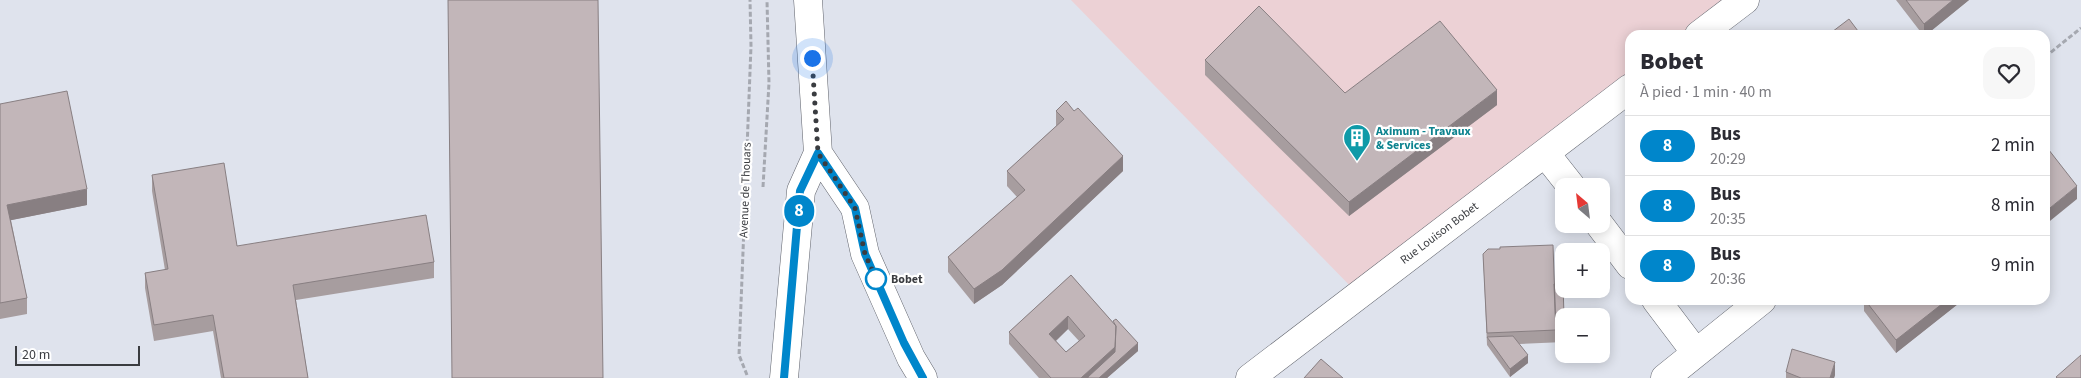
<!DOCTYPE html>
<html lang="fr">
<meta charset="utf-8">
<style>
:root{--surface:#fff;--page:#f7f7f7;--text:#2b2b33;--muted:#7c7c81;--line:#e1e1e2}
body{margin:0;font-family:"Source Sans 3",sans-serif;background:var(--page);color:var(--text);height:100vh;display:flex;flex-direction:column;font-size:19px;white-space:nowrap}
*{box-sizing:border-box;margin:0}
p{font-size:16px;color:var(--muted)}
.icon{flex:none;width:28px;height:28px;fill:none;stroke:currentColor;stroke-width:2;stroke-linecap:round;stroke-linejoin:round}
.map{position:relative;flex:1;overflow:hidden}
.drawer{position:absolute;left:1625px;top:30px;width:425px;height:275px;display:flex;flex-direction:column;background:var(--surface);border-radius:15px;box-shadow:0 2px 12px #0003}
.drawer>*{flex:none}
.badge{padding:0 10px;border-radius:16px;font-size:18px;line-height:32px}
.needle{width:32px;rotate:332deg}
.tools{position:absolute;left:1555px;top:178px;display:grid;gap:10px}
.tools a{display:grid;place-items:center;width:55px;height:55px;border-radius:10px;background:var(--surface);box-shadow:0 2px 12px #0003;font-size:25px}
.scale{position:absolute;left:15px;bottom:12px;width:125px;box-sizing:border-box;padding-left:5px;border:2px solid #3a3c40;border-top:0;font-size:14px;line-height:18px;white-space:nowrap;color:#3a3c40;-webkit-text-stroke:4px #fff;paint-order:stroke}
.you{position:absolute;width:25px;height:25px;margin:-12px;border:4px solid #fff;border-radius:50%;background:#1a73e8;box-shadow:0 0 0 8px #1a73e833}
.map>.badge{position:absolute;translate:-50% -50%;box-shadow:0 0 0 2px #fff}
.round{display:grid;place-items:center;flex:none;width:52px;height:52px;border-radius:15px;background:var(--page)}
.summary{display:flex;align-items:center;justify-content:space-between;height:85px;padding:0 15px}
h1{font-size:24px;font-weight:800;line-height:38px}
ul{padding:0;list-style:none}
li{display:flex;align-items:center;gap:15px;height:60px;padding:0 15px;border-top:1px solid var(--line)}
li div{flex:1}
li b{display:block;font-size:19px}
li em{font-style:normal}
li .badge{min-width:55px;font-weight:700;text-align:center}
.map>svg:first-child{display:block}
.industrial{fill:#ecd1d5}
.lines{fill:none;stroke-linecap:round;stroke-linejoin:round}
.minor-casing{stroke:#5e616a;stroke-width:29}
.path{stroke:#a5a8b0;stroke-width:3;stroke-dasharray:5 2.5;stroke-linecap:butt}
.minor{stroke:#fff;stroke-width:28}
.wall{fill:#a79d9f;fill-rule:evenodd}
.shaded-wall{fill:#887f82}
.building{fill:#c2b6b9;stroke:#887f82;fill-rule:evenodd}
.line-casing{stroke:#fff;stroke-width:11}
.line{stroke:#0086cb;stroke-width:8}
.walk{stroke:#3a3c40;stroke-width:5;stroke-dasharray:0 9}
.stop-dot{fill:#fff;stroke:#0086cb;stroke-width:2.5}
.labels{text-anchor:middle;stroke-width:4.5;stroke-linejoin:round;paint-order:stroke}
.culture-label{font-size:12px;font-weight:bold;fill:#0d838f;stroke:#fff;text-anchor:start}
.street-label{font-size:12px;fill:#3a3c40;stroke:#fff}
.stop-label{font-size:12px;font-weight:bold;fill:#3a3c40;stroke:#fff;text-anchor:start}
</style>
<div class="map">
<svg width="2081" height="378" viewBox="0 0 2081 378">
<rect width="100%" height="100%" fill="#dfe3ed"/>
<path class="industrial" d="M 1071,0 L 1745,0 L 1699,35 L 1630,35 L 1630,88 L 1358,294 Z"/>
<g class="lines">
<defs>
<path id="minor" d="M 1699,35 L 1745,0
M 818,153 L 855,208 L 865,254 L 911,358 L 923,378
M 1545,153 L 1571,186
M 1599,224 L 1630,265
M 1656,300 L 1696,353
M 784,378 L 801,191 L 818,153 L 808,0
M 1250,378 L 1630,88
M 1665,378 L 1762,300"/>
</defs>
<use href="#minor" class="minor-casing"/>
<path class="path" d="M 2045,57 L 2081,28
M 763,187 L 769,83 L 767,0
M 747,375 L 739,355 L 751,46 L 750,0"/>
<use href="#minor" class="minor"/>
</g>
<path class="wall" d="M 1896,0 L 1969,0 L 1926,35 L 1923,35 Z
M 1205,60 L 1345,93 L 1497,105 L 1349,216 L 1205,75 Z
M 0,104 L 87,205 L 11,220 L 27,298 L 27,314 L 0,319 Z
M 1056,111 L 1123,171 L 1002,285 L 974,304 L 948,272 L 948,257 L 1017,197 L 1007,186 L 1007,171 L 1056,126 Z
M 152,175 L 237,246 L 434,262 L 434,278 L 296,300 L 308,378 L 221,378 L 213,331 L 154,341 L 145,288 L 145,273 L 165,270 L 152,191 Z
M 1483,254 L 1554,284 L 1564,316 L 1564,342 L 1519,344 L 1528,363 L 1510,377 L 1487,345 Z
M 1071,275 L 1138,351 L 1107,378 L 1039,378 L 1009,344 L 1009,332 ZM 1068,329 L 1079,341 L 1066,352 L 1056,341 Z
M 1864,300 L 1963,300 L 1896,353 L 1864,311 Z
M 1786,372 L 1835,375 L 1834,378 L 1786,378 Z"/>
<path class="shaded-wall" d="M 1953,0 L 1969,0 L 1926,35 L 1924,35 L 1924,24 Z
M 1497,90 L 1497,105 L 1349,216 L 1349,202 Z
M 1123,156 L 1123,171 L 1002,285 L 974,304 L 974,289 Z
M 2077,186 L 2077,199 L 2045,225 L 2045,212 Z
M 87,189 L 87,205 L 7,221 L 7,205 Z
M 1947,300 L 1963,300 L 1896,353 L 1896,340 Z
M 1068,316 L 1068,329 L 1049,347 L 1049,334 Z
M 1138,343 L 1138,351 L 1107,378 L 1099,378 Z
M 1115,347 L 1115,360 L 1088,377 L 1088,378 L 1081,378 Z
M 1528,355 L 1528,363 L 1510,377 L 1510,369 Z
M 1835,362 L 1835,375 L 1834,378 L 1830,378 Z"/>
<path class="building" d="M 448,0 L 598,0 L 603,378 L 452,378 Z
M 1906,0 L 1953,0 L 1924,24 Z
M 1259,6 L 1345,93 L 1440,21 L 1497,90 L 1349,202 L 1205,60 Z
M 1849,19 L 1861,35 L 1828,35 Z
M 67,91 L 87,189 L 7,205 L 27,298 L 0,303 L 0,104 Z
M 1066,101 L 1074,111 L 1078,108 L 1123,156 L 1002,270 L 974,289 L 948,257 L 1025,190 L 1007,171 L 1064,119 L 1056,111 Z
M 2045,145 L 2077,186 L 2045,212 Z
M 224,163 L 237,246 L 426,215 L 434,262 L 293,285 L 308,378 L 224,378 L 213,315 L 154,325 L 145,273 L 168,269 L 152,175 Z
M 1553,245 L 1556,330 L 1487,333 L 1483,254 L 1488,249 L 1500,249 L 1500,247 Z
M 1071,275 L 1116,326 L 1115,347 L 1081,378 L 1051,378 L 1009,332 ZM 1068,316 L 1085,336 L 1066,352 L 1049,334 Z
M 1554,284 L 1563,284 L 1564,316 L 1564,334 L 1556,335 Z
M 1865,300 L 1947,300 L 1896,340 Z
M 1116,319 L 1138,343 L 1099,378 L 1088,378 L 1088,377 L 1115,352 L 1116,326 L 1113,321 Z
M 1513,336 L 1528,355 L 1510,369 L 1487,337 Z
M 1792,349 L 1835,362 L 1830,378 L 1801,378 L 1786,372 Z
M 2081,355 L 2081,378 L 2057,378 L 2056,377 Z
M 1321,359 L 1343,378 L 1304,378 Z"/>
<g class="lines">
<defs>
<path id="line" d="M 784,378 L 800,191 L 818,153 L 855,208 L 865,254 L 904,343 L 923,378"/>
</defs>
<use href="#line" class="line-casing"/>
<use href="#line" class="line"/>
<path class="walk" d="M 812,58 L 818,153 L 855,208 L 865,254 L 877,281 L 876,279"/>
</g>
<defs>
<symbol id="building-pin" viewBox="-11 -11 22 30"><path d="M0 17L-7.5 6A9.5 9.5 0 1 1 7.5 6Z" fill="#0f9aa8" stroke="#fff"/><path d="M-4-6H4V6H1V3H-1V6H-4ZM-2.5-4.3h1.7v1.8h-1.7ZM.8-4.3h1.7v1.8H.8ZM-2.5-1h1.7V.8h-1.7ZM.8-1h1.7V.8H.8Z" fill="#fff"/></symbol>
</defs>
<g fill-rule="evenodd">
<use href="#building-pin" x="1341" y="122" width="32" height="43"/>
</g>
<circle class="stop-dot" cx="876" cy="279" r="10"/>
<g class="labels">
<g class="culture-label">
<text x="1376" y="135">Aximum - Travaux<tspan x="1376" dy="14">&amp; Services</tspan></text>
</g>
<g class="street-label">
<text transform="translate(745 190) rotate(-88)" y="4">Avenue de Thouars</text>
<text transform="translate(1439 233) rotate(-37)" y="4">Rue Louison Bobet</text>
</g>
<g class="stop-label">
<text x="891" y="283">Bobet</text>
</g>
</g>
</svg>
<div class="tools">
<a><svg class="needle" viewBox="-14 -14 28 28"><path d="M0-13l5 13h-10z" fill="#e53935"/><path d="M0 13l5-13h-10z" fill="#7c7c81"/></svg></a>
<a>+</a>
<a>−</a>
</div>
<div class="scale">20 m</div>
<div class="you" style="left:812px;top:58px"></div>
<b class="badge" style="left:799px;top:211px;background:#0086cb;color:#fff">8</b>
<section class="drawer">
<div class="summary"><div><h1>Bobet</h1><p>À pied · 1 min · 40 m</p></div><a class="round"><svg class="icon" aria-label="heart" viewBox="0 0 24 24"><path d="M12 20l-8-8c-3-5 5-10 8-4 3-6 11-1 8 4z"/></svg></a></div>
<ul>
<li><span class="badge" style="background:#0086cb;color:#fff">8</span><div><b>Bus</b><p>20:29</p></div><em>2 min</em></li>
<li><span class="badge" style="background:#0086cb;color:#fff">8</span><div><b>Bus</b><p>20:35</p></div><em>8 min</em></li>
<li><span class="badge" style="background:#0086cb;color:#fff">8</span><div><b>Bus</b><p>20:36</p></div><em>9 min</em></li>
</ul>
</section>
</div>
